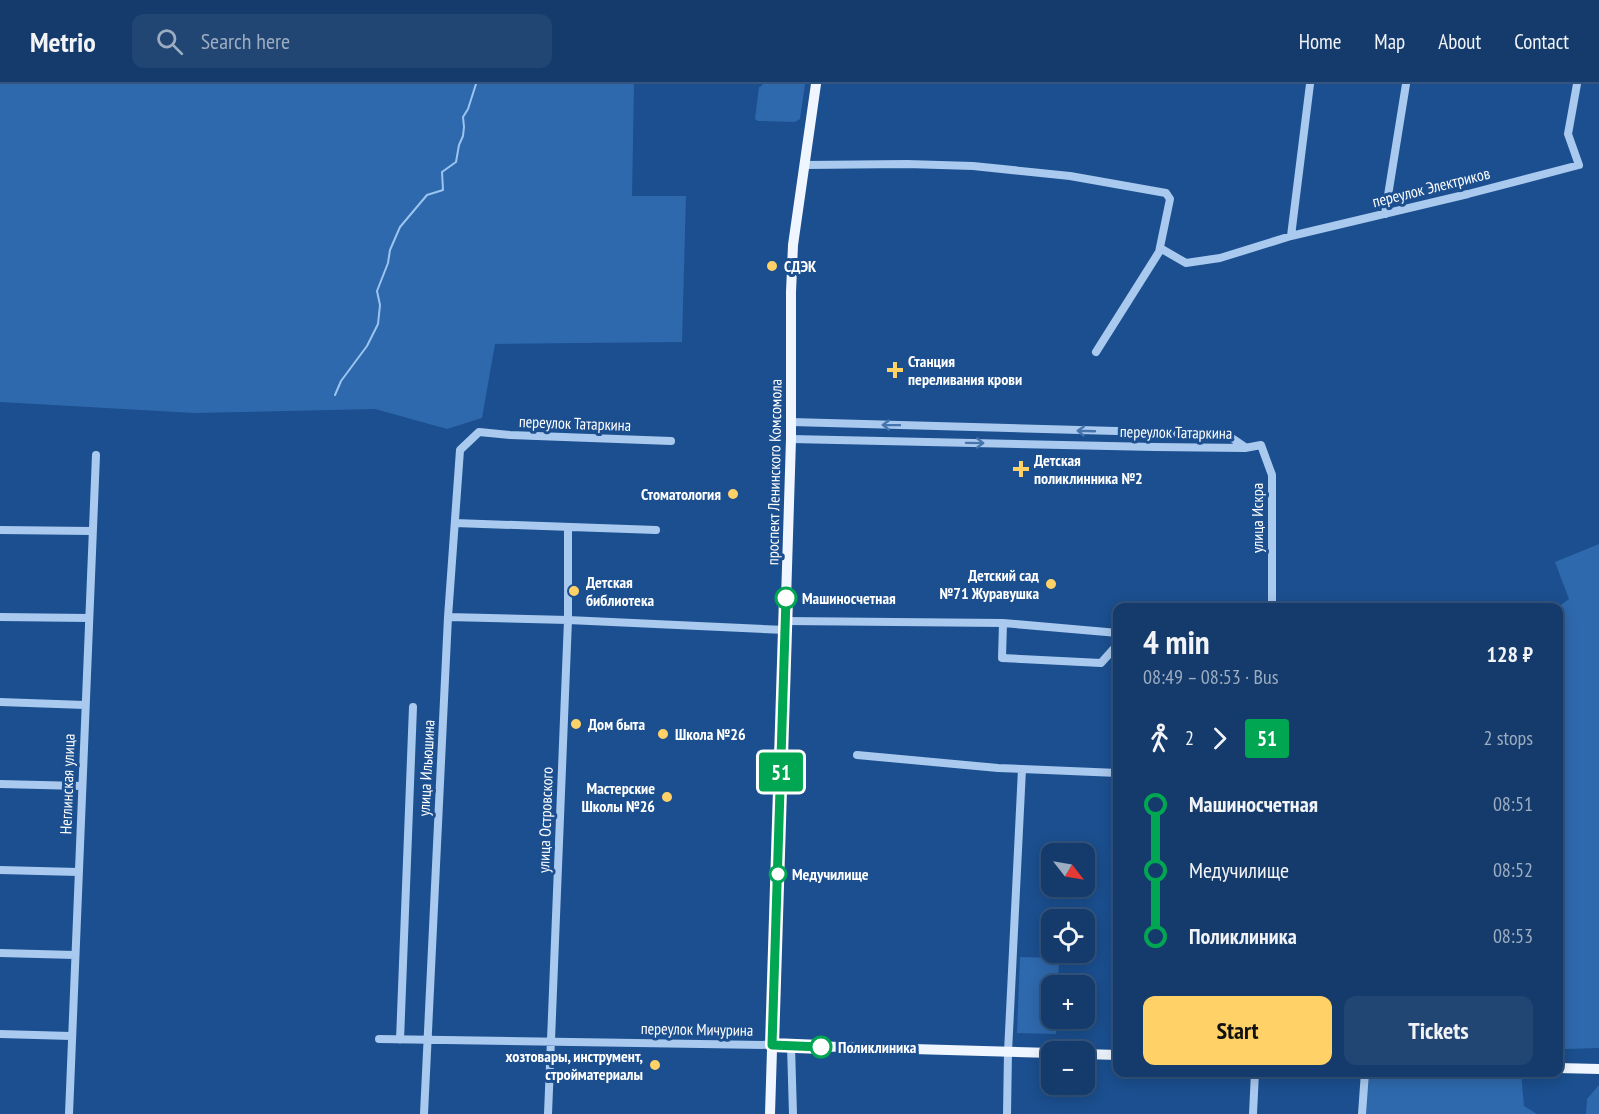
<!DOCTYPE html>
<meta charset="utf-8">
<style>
:root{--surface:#143b6b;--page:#214673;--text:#f1f3f6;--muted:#9dadc1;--line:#33557e;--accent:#ffd166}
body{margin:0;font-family:"PT Sans Narrow",sans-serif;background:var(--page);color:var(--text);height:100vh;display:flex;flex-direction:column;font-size:22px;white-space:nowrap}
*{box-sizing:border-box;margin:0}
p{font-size:20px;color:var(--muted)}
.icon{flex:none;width:33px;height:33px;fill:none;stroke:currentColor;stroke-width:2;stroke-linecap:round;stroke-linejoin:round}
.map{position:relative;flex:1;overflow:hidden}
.side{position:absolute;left:1113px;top:519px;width:450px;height:474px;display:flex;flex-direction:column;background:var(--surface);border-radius:12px;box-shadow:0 3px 15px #0003,0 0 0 2px var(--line)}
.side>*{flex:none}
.badge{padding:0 12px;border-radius:4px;font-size:21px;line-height:39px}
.needle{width:39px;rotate:121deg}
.tools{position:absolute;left:1041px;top:759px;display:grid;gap:12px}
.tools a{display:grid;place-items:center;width:54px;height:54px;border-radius:12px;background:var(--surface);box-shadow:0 3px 15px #0003,0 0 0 2px var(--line);font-size:30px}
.map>.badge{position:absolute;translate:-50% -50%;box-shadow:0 0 0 3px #fff}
.legs{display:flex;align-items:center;gap:9px;height:66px;padding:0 30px;font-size:20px}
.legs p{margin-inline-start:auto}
.overview{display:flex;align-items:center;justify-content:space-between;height:102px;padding:0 30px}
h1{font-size:33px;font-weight:800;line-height:45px}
.primary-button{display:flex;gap:12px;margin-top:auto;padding:12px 30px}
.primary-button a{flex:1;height:69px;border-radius:12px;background:var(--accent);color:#111;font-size:24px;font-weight:800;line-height:69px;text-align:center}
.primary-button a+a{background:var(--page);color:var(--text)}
ul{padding:0 30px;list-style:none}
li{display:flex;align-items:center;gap:21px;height:66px;font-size:22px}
li i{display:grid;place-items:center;width:9px;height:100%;margin:0 8px;background:currentColor}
li i::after{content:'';width:15px;height:15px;margin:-8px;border:4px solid;border-radius:50%;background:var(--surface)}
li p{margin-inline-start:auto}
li:first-child i{background:linear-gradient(#0000 50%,currentColor 0)}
li:last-child i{background:linear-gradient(currentColor 50%,#0000 0)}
header{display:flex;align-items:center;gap:36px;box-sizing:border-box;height:84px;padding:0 30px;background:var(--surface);border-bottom:2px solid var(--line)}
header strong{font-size:28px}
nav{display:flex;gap:33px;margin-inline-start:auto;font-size:21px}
.search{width:420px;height:54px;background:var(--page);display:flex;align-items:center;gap:15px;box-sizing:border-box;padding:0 21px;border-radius:12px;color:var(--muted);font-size:22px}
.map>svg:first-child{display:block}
.green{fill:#2e69ad}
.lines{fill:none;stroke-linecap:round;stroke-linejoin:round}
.stream{stroke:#9cc4f0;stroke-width:2}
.minor{stroke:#a9c9ee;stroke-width:8}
.major{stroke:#f0f6ff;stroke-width:10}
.oneway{stroke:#4674ac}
.line-1-casing{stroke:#fff;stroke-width:14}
.line-1{stroke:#00a651;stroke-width:9}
.poi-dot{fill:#ffd166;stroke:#1b4f8f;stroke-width:2}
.stop-1-dot{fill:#fff;stroke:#00a651;stroke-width:3}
.labels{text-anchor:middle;stroke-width:6;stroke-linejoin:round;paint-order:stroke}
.street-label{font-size:16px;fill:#fff;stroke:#1b4f8f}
.poi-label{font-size:16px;font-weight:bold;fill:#fff;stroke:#1b4f8f;text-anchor:start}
.stop-label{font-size:16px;font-weight:bold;fill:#fff;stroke:#1b4f8f;text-anchor:start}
</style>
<header>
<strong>Metrio</strong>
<div class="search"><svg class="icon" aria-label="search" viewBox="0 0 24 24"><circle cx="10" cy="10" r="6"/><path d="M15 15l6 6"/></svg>Search here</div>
<nav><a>Home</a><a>Map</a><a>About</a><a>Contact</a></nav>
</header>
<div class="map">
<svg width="1599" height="1030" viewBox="0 0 1599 1030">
<rect width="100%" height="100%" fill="#1b4f8f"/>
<path class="green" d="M 0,0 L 634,0 L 632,112 L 686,112 L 682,258 L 495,260 L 482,334 L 447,345 L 375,325 L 194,329 L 0,318 Z
M 762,0 L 805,0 L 800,35 L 795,38 L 758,37 L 755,35 L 759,3 L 762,2 Z
M 1599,460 L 1599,964 L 1565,965 L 1558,958 L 1558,523 L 1569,515 L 1555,478 Z
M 1020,873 L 1059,874 L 1058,901 L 1052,902 L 1052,934 L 1057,935 L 1056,950 L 1017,949 Z
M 1367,988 L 1521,989 L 1524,1022 L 1537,1030 L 1365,1030 Z
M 1599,1001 L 1599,1030 L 1586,1030 L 1587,1015 Z"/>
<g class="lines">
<path class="stream" d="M 335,311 L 341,297 L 367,262 L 378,240 L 380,221 L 377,207 L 388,179 L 390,166 L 400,143 L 427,111 L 443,106 L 442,88 L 456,78 L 459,61 L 463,52 L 464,43 L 463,33 L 468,25 L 476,0"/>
<path class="minor" d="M 804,81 L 907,80 L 973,82 L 1070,92 L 1166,109 L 1170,115 L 1159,168 L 1096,268
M 1385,130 L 1406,0
M 1291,152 L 1310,0
M 1160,164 L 1186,179 L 1220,174 L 1291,152 L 1468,110 L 1579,81 L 1568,50 L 1577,0
M 791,338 L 1226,350 L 1245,363
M 791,355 L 1155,363 L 1245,364 L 1261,361 L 1272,391 L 1272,524
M 455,439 L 656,446
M 0,446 L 92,447
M 0,533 L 89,534
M 448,533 L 568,536 L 785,546
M 786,537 L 1003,539 L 1002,574 L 1101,579 L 1118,560
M 1003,539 L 1118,549
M 0,618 L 85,621
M 857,671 L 998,684 L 1022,685
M 0,700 L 81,702
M 0,786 L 78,788
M 0,869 L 75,871
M 0,950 L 71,952
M 379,955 L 772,961
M 400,956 L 413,623
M 791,962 L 793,1030
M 69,1030 L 96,371
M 424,1030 L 448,533 L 460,366 L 479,348 L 510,351 L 671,357
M 548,1030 L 568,536 L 568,443
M 1007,1030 L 1008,968 L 1022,685 L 1118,689
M 1253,1030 L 1255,988
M 1362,1030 L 1365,988"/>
<path class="major" d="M 772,961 L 1052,969
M 1084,970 L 1118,971
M 1558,984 L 1599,985
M 770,1030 L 791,355 L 791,208 L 793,161 L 816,0"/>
</g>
<defs><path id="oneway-shaft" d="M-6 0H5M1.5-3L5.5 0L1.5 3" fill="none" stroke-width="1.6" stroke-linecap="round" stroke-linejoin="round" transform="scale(1.5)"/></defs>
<g class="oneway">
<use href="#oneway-shaft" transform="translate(891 341) rotate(-179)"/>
<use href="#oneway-shaft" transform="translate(1086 347) rotate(-178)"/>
<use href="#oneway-shaft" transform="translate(975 359) rotate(1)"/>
</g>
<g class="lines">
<defs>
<path id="line-1" d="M 786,514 L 772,961 L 821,963"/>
</defs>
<use href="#line-1" class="line-1-casing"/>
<use href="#line-1" class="line-1"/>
</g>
<g class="poi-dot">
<circle cx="772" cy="182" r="6"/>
<path d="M892 277h6v6h6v6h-6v6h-6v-6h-6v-6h6z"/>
<path d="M1018 376h6v6h6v6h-6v6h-6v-6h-6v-6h6z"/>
<circle cx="733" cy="410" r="6"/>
<circle cx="1051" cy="500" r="6"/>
<circle cx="574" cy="507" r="6"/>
<circle cx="576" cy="640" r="6"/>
<circle cx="663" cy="650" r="6"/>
<circle cx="667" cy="713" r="6"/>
<circle cx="655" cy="981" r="6"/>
</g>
<g class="stop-1-dot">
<circle cx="786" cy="514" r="10"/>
<circle cx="778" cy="790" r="8"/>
<circle cx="821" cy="963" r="10"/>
</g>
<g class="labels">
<g class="street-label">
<text transform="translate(1431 103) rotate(-14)" y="6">переулок Электриков</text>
<text transform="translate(575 339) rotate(2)" y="6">переулок Татаркина</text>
<text transform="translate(1176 348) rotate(1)" y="6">переулок Татаркина</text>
<text transform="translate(774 388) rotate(-89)" y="6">проспект Ленинского Комсомола</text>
<text transform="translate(1257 434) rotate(-90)" y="6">улица Искра</text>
<text transform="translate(426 684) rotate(-87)" y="6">улица Ильюшина</text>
<text transform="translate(67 700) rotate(-88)" y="6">Неглинская улица</text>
<text transform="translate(545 736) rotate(-88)" y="6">улица Островского</text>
<text transform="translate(697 945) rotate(1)" y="6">переулок Мичурина</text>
</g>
<g class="poi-label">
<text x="784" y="188">СДЭК</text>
<text x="908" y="283">Станция<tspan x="908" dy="18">переливания крови</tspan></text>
<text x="1034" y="382">Детская<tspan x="1034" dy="18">поликлинника №2</tspan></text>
<text x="721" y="416" text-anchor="end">Стоматология</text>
<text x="1039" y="497" text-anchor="end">Детский сад<tspan x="1039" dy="18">№71 Журавушка</tspan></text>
<text x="586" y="504">Детская<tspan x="586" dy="18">библиотека</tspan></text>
<text x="588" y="646">Дом быта</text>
<text x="675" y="656">Школа №26</text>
<text x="655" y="710" text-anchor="end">Мастерские<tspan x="655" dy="18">Школы №26</tspan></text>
<text x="643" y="978" text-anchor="end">хозтовары, инструмент,<tspan x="643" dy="18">стройматериалы</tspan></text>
</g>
<g class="stop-label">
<text x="802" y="520">Машиносчетная</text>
<text x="792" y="796">Медучилище</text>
<text x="838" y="969">Поликлиника</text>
</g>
</g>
</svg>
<div class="tools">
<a><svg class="needle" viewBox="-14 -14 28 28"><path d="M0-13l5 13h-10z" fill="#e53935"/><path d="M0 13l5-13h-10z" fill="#9dadc1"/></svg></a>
<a><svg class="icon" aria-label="locate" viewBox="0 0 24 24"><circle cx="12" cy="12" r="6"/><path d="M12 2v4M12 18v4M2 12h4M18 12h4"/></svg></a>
<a>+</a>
<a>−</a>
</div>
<b class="badge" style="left:781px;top:688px;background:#00a651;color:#fff">51</b>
<section class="side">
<div class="overview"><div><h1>4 min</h1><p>08:49 – 08:53 · Bus</p></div><b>128 ₽</b></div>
<div class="legs"><svg class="icon" aria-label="walk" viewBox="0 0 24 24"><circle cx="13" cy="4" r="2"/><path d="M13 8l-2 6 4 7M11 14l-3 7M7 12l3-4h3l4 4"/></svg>2<svg class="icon" aria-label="forward" viewBox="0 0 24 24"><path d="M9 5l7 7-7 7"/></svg><b class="badge" style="background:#00a651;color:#fff">51</b><p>2 stops</p></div>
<ul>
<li><i style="color:#00a651"></i><b>Машиносчетная</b><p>08:51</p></li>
<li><i style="color:#00a651"></i><span>Медучилище</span><p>08:52</p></li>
<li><i style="color:#00a651"></i><b>Поликлиника</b><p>08:53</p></li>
</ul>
<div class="primary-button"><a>Start</a><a>Tickets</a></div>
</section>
</div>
